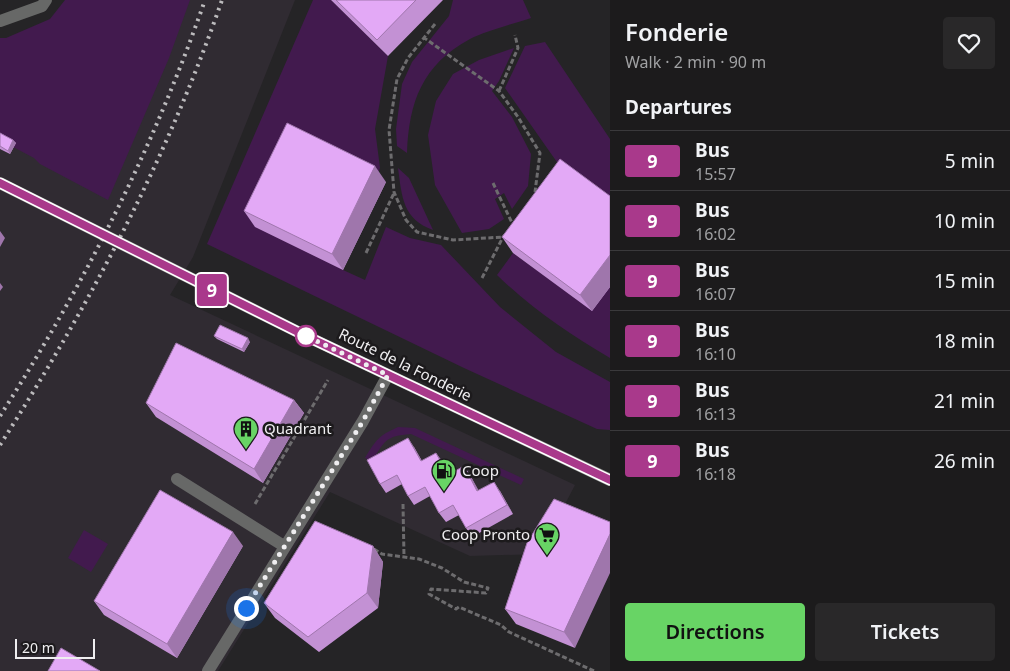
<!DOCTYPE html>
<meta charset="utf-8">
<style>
:root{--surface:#1c1b1c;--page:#292829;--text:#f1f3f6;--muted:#a0a1a3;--line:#3a393b;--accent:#68d465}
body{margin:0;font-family:"Noto Sans",sans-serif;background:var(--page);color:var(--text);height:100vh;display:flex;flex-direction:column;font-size:19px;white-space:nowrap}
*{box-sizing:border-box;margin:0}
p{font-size:16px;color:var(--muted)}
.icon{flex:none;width:28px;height:28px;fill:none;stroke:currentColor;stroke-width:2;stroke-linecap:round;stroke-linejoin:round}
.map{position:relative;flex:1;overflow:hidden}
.sheet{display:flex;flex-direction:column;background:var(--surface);width:400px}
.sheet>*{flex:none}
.badge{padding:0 10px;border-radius:4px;font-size:18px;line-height:32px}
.scale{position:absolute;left:15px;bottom:12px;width:80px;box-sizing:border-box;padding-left:5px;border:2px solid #efeef0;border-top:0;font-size:14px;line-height:18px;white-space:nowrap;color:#efeef0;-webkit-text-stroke:4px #1c1a1c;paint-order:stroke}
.you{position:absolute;width:25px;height:25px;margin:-12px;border:4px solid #fff;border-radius:50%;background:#1a73e8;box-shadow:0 0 0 8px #1a73e833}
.map>.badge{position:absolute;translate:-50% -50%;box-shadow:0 0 0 2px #fff}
h2{padding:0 15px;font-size:19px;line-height:45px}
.round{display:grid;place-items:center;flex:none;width:52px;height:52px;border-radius:5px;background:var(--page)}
.overview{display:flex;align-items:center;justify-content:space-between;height:85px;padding:0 15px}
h1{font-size:24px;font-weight:600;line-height:38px}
.primary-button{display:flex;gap:10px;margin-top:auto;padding:10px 15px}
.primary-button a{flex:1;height:58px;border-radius:5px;background:var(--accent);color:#111;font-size:20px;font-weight:600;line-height:58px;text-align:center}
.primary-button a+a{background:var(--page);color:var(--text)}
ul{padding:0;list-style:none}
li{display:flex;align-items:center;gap:15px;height:60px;padding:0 15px;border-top:1px solid var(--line)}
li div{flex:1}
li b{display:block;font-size:19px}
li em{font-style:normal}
li .badge{min-width:55px;font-weight:700;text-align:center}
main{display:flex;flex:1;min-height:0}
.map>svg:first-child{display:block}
.built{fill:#302b32}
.green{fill:#421a4e}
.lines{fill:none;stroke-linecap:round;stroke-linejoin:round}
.path{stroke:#6d6c6e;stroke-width:3;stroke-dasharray:5 2.5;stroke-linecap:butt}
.service{stroke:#676867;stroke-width:12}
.minor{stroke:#676867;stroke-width:12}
.secondary{stroke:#8c8e8c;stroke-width:12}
.rail{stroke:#bcbbbd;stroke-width:4;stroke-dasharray:2.5 5;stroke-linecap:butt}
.wall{fill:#c391d4}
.shaded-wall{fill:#9f76ac}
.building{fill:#e3a9f6;stroke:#9f76ac}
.line-casing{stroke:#fff;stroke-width:11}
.line{stroke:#a9398b;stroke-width:8}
.walk{stroke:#efeef0;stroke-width:5;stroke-dasharray:0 9}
.stop-dot{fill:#fff;stroke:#a9398b;stroke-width:2.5}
.labels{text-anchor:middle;stroke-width:5;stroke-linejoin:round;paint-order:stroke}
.street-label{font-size:15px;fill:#efeef0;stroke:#1c1a1c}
.poi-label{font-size:15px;fill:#efeef0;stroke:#1c1a1c;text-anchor:start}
</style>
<main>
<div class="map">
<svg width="610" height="671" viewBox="0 0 610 671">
<rect width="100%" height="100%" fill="#252426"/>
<path class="built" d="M 154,0 L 295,0 L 193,257 L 170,295 L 575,485 L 539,554 L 470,556 L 330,492 L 218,671 L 0,671 L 0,136 Z"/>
<path class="green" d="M 65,0 L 190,0 L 169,58 L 108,200 L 40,164 L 34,158 L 0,140 L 0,38 L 6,38 L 50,19 Z
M 313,0 L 331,0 L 388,56 L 375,129 L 380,168 L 343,270 L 365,280 L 386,227 L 410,238 L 441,245 L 500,307 L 556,352 L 610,382 L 610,430 L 597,429 L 464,368 L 207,244 Z
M 453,0 L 523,0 L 531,18 C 513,24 485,31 470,39 C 422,65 409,102 407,153 L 397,146 L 396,129 L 402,84 L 412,62 L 449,16 Z
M 545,42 L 610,139 L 610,358 C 569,334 532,309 497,275 L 513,253 L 592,310 L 573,185 L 505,88 L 525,46 Z
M 514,48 L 499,81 L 492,91 L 512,117 L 531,154 L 528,186 L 512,209 L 504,193 L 495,199 L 504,219 L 489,229 L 462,233 L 435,185 L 428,135 L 436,101 L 453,74 L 479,60 Z
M 398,168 L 409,178 L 433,230 C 403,219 402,198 398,168 Z
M 398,427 L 415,428 L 524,479 L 521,485 L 411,434 C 385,436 385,441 372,461 L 365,458 C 376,440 378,436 398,427 Z
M 84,530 L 108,544 L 91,572 L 68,558 Z"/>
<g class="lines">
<path class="path" d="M 435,24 L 408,58 L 397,79 L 389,130 L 394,192 L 406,220 L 417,232 L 453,240 L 503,237 L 505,235
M 423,37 L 499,91 L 518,117 L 540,153 L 535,192
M 499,91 L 518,48 L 515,35
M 493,183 L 514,227
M 366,253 L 394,193
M 482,278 L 503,237
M 255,504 L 328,380
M 403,504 L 404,557
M 374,549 L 382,554 L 419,559 L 442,568 L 464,582 L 488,588 L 486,593 L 431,589 L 429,594 L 456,609 L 459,607 L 501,625 L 509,632 L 594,671"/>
<path class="service" d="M 0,21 L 42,6 L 46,0
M 177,479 L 284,546"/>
<path class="minor" d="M 208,671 L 363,421 L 388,375"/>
<path class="secondary" d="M 0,183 L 306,336 L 610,480"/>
<path class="rail" d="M 0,416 C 84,285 154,147 205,0
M 0,445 C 90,304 167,159 222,0"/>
</g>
<path class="wall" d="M 331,0 L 443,0 L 388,56 Z
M 0,133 L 13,140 L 16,143 L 10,154 L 0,149 Z
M 386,182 L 343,270 L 255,227 L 244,211 Z
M 610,196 L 610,287 L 592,311 L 513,253 L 502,237 Z
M 214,336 L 250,342 L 244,352 L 217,339 Z
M 294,400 L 304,413 L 263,483 L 156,417 L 146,403 Z
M 414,447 L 422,461 L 443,462 L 450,474 L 464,466 L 470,475 L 478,490 L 500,491 L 513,514 L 472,537 L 466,528 L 459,515 L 446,522 L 439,513 L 430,496 L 414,505 L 408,496 L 402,484 L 386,493 L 380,484 Z
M 527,543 L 575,648 L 516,624 L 505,609 Z
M 243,546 L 177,658 L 104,615 L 94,601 Z
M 373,546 L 383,562 L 378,608 L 319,652 L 275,618 L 264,603 Z"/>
<path class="shaded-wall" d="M 13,140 L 16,143 L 10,154 L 8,151 Z
M 375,166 L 386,182 L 343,270 L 332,254 Z
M 0,231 L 5,238 L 0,247 Z
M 610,255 L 610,287 L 592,311 L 580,295 Z
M 0,283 L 3,287 L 0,291 Z
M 248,338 L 250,342 L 244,352 L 242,349 Z
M 294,400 L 304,413 L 263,483 L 254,469 Z
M 408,438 L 414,447 L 427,470 L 421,461 Z
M 436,453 L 443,462 L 455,484 L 448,475 Z
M 464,466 L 470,475 L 484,500 L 477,491 Z
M 494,482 L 500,491 L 513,514 L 507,505 Z
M 233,532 L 243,546 L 177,658 L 167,644 Z
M 610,534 L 610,573 L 575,648 L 564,632 Z
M 373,546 L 383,562 L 378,608 L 367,593 Z"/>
<path class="building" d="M 336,0 L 416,0 L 377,40 Z
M 287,123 L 375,166 L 332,254 L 244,211 Z
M 0,133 L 13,140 L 8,151 L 0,146 Z
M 560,159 L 610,196 L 610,255 L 580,295 L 502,237 Z
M 220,325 L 248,338 L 242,349 L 214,336 Z
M 176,343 L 294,400 L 254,469 L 146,403 Z
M 408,438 L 421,461 L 436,453 L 448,475 L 464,466 L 477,491 L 494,482 L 507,505 L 466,528 L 453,505 L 439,513 L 425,487 L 408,496 L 397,475 L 380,484 L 367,460 Z
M 160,490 L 233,532 L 167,644 L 94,601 Z
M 554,499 L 610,522 L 610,534 L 564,632 L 505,609 L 527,543 Z
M 315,521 L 373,546 L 367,593 L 308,637 L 264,603 Z
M 61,648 L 100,671 L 48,671 Z"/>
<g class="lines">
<defs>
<path id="line" d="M 0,183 L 306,336 L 610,480"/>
</defs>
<use href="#line" class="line-casing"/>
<use href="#line" class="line"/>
<path class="walk" d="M 246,608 L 363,421 L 388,375 L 306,336"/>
</g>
<defs>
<symbol id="building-pin" viewBox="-11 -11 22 30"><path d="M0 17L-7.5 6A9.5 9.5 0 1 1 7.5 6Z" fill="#68d465" stroke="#1c1a1c"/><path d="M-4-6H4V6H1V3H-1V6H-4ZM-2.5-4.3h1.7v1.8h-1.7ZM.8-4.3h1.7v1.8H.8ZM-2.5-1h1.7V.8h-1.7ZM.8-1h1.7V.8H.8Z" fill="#111"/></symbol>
<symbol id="fuel-pin" viewBox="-11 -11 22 30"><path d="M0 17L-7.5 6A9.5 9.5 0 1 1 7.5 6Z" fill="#68d465" stroke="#1c1a1c"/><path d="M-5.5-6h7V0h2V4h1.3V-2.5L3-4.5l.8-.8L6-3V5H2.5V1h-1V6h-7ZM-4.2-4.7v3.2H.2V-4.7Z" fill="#111"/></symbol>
<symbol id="supermarket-pin" viewBox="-11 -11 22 30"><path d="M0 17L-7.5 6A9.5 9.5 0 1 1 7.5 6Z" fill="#68d465" stroke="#1c1a1c"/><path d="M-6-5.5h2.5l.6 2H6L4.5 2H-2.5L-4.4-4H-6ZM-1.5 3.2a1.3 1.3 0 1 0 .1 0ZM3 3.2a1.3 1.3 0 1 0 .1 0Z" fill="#111"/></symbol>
</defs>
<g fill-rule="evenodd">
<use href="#building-pin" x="232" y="415" width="28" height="38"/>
<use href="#fuel-pin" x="430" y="457" width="28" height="38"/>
<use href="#supermarket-pin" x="533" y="521" width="28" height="38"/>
</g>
<circle class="stop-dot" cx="306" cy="336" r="10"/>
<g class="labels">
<g class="street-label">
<text transform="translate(405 365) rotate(26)" y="5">Route de la Fonderie</text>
</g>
<g class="poi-label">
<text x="264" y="434">Quadrant</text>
<text x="462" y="476">Coop</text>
<text x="530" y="540" text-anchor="end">Coop Pronto</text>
</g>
</g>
</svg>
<div class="scale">20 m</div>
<div class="you" style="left:246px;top:608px"></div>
<b class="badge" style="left:212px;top:290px;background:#a9398b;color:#fff">9</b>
</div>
<section class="sheet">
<div class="overview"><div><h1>Fonderie</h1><p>Walk · 2 min · 90 m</p></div><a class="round"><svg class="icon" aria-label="heart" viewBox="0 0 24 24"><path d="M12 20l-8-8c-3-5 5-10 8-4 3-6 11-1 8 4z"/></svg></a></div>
<h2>Departures</h2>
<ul>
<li><span class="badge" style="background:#a9398b;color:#fff">9</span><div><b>Bus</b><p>15:57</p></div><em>5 min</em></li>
<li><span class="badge" style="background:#a9398b;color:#fff">9</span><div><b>Bus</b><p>16:02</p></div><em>10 min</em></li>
<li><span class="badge" style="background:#a9398b;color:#fff">9</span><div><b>Bus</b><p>16:07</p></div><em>15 min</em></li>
<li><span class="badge" style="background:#a9398b;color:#fff">9</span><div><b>Bus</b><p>16:10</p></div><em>18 min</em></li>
<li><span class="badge" style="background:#a9398b;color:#fff">9</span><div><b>Bus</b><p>16:13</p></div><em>21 min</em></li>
<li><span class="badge" style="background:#a9398b;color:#fff">9</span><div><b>Bus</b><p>16:18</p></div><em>26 min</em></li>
</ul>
<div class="primary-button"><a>Directions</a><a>Tickets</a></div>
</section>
</main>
